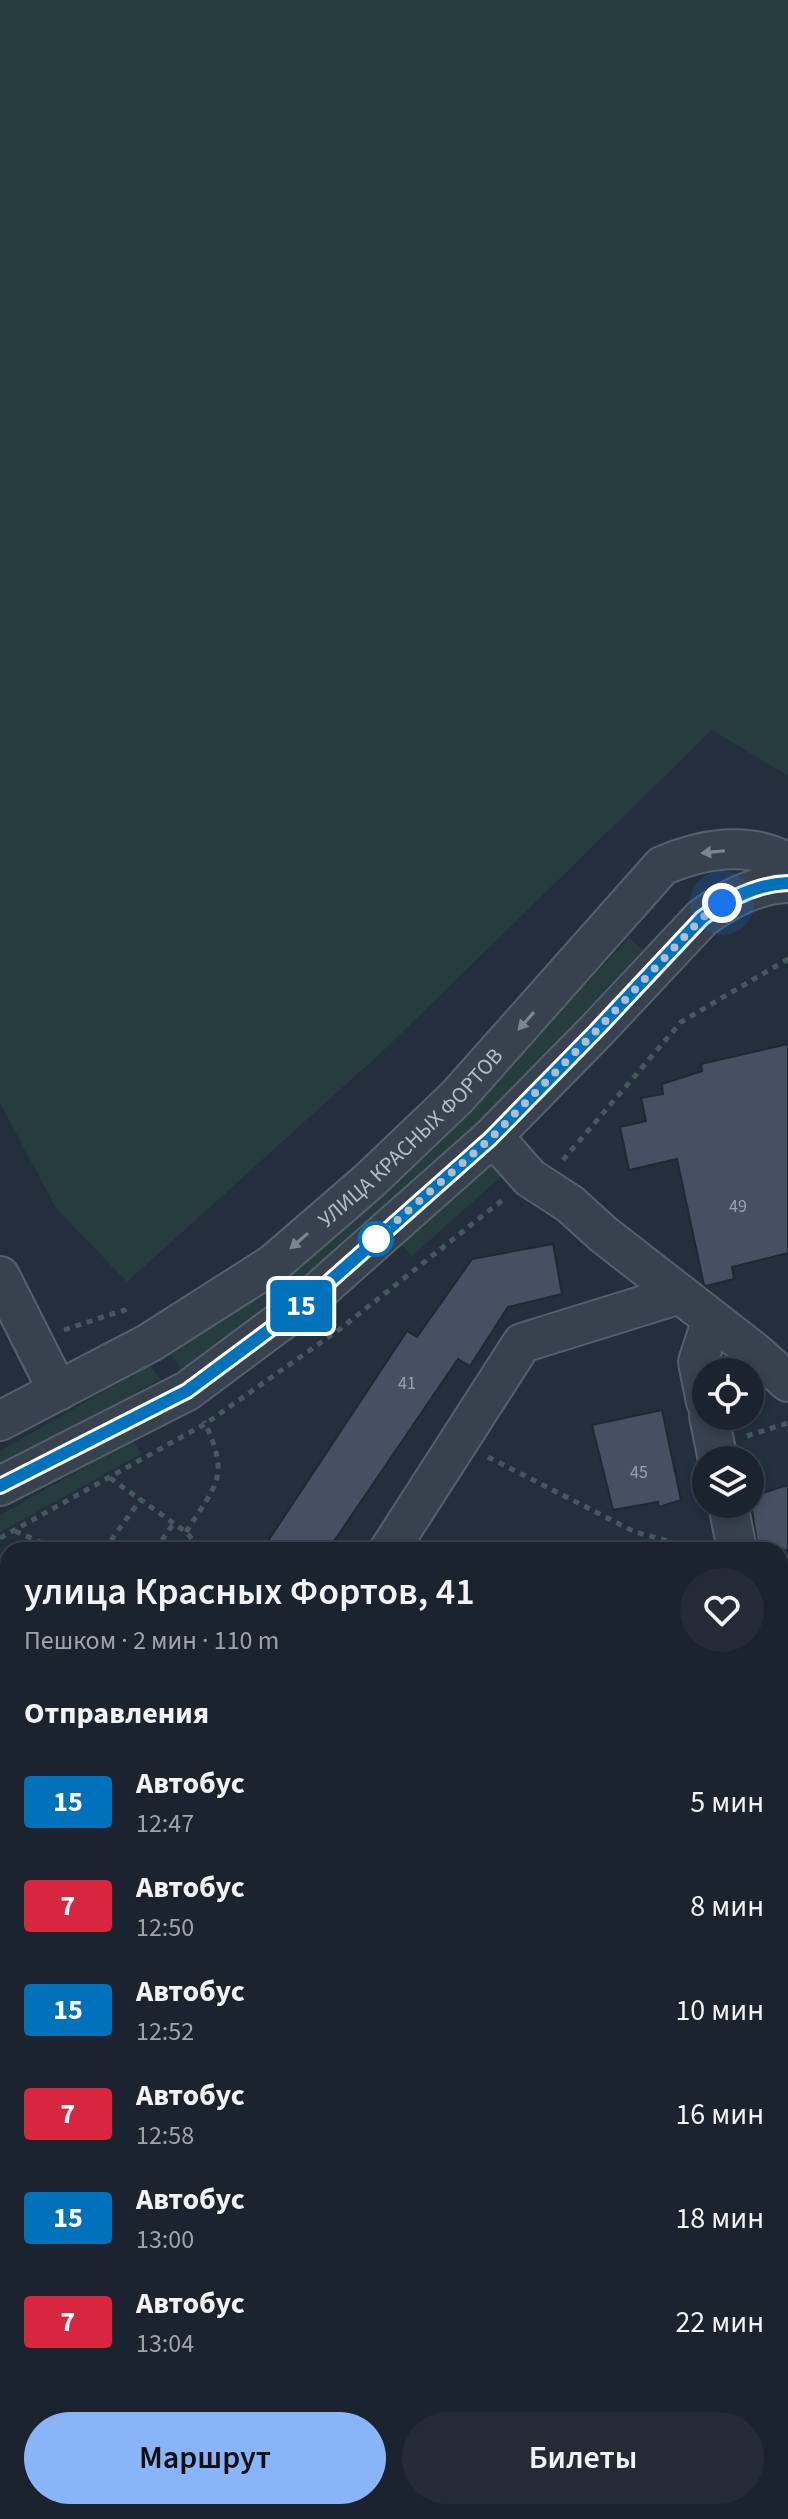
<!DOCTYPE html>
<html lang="ru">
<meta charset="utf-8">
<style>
:root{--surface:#1b232e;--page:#242b36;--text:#f1f3f6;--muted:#a0a4aa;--line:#39404a;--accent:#8ab4f8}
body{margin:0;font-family:"Source Sans 3",sans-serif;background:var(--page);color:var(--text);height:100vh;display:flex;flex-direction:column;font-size:30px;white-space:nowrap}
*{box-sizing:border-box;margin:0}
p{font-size:26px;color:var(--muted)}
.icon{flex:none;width:44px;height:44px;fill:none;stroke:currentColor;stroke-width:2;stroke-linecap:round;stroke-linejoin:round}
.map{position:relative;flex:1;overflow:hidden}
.side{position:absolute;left:0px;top:1542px;width:788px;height:978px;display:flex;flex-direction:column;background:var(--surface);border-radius:24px 24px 0 0;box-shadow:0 4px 12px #0003,0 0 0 2px var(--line)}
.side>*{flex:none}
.badge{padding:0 16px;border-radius:6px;font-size:28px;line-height:52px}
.tools{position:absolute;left:692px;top:1358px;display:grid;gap:16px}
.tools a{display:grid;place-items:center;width:72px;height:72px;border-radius:50%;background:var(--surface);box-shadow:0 4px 12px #0003,0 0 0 2px var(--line);font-size:40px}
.you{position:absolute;width:40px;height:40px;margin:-20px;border:6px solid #fff;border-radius:50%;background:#1a73e8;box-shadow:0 0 0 12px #1a73e833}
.map>.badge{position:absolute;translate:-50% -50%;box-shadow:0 0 0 4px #fff}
h2{padding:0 24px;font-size:30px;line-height:72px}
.round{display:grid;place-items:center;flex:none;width:84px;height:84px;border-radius:42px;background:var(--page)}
.summary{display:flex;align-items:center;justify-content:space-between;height:136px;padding:0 24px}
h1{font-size:38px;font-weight:600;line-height:60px}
.cta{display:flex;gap:16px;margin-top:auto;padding:16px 24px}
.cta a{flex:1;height:92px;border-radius:48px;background:var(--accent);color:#111;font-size:32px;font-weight:600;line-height:92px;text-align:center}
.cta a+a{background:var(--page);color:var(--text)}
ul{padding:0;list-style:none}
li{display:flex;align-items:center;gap:24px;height:104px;padding:0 24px}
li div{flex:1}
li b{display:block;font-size:30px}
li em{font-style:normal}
li .badge{min-width:88px;font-weight:700;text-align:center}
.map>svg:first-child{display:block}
.green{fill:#263c3f}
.building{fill:#455162;stroke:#1f2835;stroke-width:2}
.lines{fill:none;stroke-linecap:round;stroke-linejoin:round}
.minor-casing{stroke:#565f6c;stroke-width:42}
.path{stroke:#44595c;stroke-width:5;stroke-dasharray:6 6;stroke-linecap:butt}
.minor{stroke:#38414e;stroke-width:38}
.oneway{fill:#7c8592}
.line-casing{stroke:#fff;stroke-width:18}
.line{stroke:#0072bc;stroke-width:12}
.walk{stroke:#b4bcc9;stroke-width:8;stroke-dasharray:0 14.4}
.stop-dot{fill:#fff;stroke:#0072bc;stroke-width:4}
.labels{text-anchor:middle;stroke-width:6;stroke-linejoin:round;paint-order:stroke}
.number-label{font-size:18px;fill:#98a1af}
.street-label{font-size:22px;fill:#b4bcc9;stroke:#1d2633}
</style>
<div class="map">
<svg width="788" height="2519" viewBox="0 0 788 2519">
<rect width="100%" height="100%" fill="#242f3e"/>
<path class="green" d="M 0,0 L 788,0 L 788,776 L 712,730 L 385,1049 L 127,1282 L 56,1208 L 0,1103 Z
M 629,938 L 643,950 L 476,1128 L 297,1289 L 182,1370 L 168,1351 L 465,1112 Z
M 481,1153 L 503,1175 L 412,1256 L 392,1234 Z
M 150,1365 L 160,1379 L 0,1471 L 0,1451 Z
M 133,1440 L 141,1454 L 0,1532 L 0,1515 Z
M 788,1957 L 788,2066 L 780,2068 L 780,1959 Z"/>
<path class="building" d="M 788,1044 L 788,1253 L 732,1267 L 734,1279 L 706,1286 L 704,1285 L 677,1159 L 629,1170 L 620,1127 L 646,1121 L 641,1098 L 663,1094 L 662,1084 L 702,1071 L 701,1064 Z
M 553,1244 L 562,1294 L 508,1307 L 470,1366 L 458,1359 L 328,1550 L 262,1550 L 407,1331 L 417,1337 L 472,1259 Z
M 662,1410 L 681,1500 L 659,1507 L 658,1502 L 613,1510 L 592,1425 Z
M 788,1485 L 788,1550 L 758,1550 L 750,1497 Z"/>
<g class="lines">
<defs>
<g id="minor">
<path d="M 490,1139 L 506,1151 L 530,1178 L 570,1204 L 603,1234 L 757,1354 L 788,1382"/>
<path d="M 0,1276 L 58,1391"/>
<path d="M 706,1402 L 698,1362 L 712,1319"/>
<path d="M 709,1416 L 718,1460"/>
<path id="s1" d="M 0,1421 L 149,1343 L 273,1264 L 369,1181 L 457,1097 L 662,866 C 701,849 749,840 788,863"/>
<path d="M 0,1486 L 187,1391 L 304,1304 L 490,1139 L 596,1031 L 702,918 C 726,900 757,884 788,883"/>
<path d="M 728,1504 L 737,1550"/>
<path d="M 389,1550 L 522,1343 L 680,1294"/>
<path d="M 780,1728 L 788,1726"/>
<path d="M 0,1770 L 8,1770"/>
<path d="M 780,1898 L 788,1896"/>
<path d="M 0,1988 L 8,1993"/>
<path d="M 780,2093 L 788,2102"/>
<path d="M 0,2191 L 8,2180"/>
<path d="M 477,2512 L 478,2519"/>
<path d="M 642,2512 L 644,2519"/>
</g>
</defs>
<use href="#minor" class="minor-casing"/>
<path class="path" d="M 563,1160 L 681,1022 L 788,959
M 64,1330 L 124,1310 L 128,1316
M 747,1436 L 788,1423
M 488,1457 L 635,1532 L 702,1550
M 110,1478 L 186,1532 L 202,1550
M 15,1531 L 58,1550
M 186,1532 C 216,1484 231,1478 204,1421
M 0,1538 L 205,1424 L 340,1329 L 505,1198
M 104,1550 L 141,1499
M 155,1550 L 174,1523
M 0,1618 L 8,1608
M 0,1659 L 8,1664
M 8,1674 L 8,1673
M 0,1688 L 8,1723
M 0,2336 L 8,2324
M 780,2431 L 788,2468"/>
<use href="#minor" class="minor"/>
</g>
<defs><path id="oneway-solid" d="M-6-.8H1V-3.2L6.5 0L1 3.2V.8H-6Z" transform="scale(2)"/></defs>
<g class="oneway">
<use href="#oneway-solid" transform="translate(713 852) rotate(174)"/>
<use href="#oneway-solid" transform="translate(526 1021) rotate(132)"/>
<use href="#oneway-solid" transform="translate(299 1241) rotate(139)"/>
</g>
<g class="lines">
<defs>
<path id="line" d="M 0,1486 L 187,1391 L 304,1304 L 490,1139 L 596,1031 L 702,918 C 726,900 757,884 788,883"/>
</defs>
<use href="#line" class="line-casing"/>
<use href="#line" class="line"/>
<path class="walk" d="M 376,1239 L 490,1139 L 596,1031 L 702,918 L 722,903"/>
</g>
<circle class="stop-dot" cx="376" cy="1239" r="16"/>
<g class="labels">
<g class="number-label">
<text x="738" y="1212">49</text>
<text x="407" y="1389">41</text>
<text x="639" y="1478">45</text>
</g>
<g class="street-label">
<text dy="8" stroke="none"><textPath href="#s1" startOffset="502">УЛИЦА КРАСНЫХ ФОРТОВ</textPath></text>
</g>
</g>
</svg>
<div class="tools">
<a><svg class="icon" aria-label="locate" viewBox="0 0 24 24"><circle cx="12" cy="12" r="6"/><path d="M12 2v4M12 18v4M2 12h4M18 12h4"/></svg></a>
<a><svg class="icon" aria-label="layers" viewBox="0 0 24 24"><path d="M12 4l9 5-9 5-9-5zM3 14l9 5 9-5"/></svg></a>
</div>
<div class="you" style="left:722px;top:903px"></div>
<b class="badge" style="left:301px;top:1306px;background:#0072bc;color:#fff">15</b>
<section class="side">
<div class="summary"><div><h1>улица Красных Фортов, 41</h1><p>Пешком · 2 мин · 110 m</p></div><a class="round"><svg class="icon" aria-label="heart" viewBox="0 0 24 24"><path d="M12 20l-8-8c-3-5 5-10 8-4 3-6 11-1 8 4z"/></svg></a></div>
<h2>Отправления</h2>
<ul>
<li><span class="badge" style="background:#0072bc;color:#fff">15</span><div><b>Автобус</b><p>12:47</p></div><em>5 мин</em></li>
<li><span class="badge" style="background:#d7263d;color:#fff">7</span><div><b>Автобус</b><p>12:50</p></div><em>8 мин</em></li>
<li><span class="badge" style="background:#0072bc;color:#fff">15</span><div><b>Автобус</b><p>12:52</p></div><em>10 мин</em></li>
<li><span class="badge" style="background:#d7263d;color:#fff">7</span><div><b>Автобус</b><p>12:58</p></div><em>16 мин</em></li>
<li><span class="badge" style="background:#0072bc;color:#fff">15</span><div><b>Автобус</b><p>13:00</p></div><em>18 мин</em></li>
<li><span class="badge" style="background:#d7263d;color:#fff">7</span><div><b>Автобус</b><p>13:04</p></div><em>22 мин</em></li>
</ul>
<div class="cta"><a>Маршрут</a><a>Билеты</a></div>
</section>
</div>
